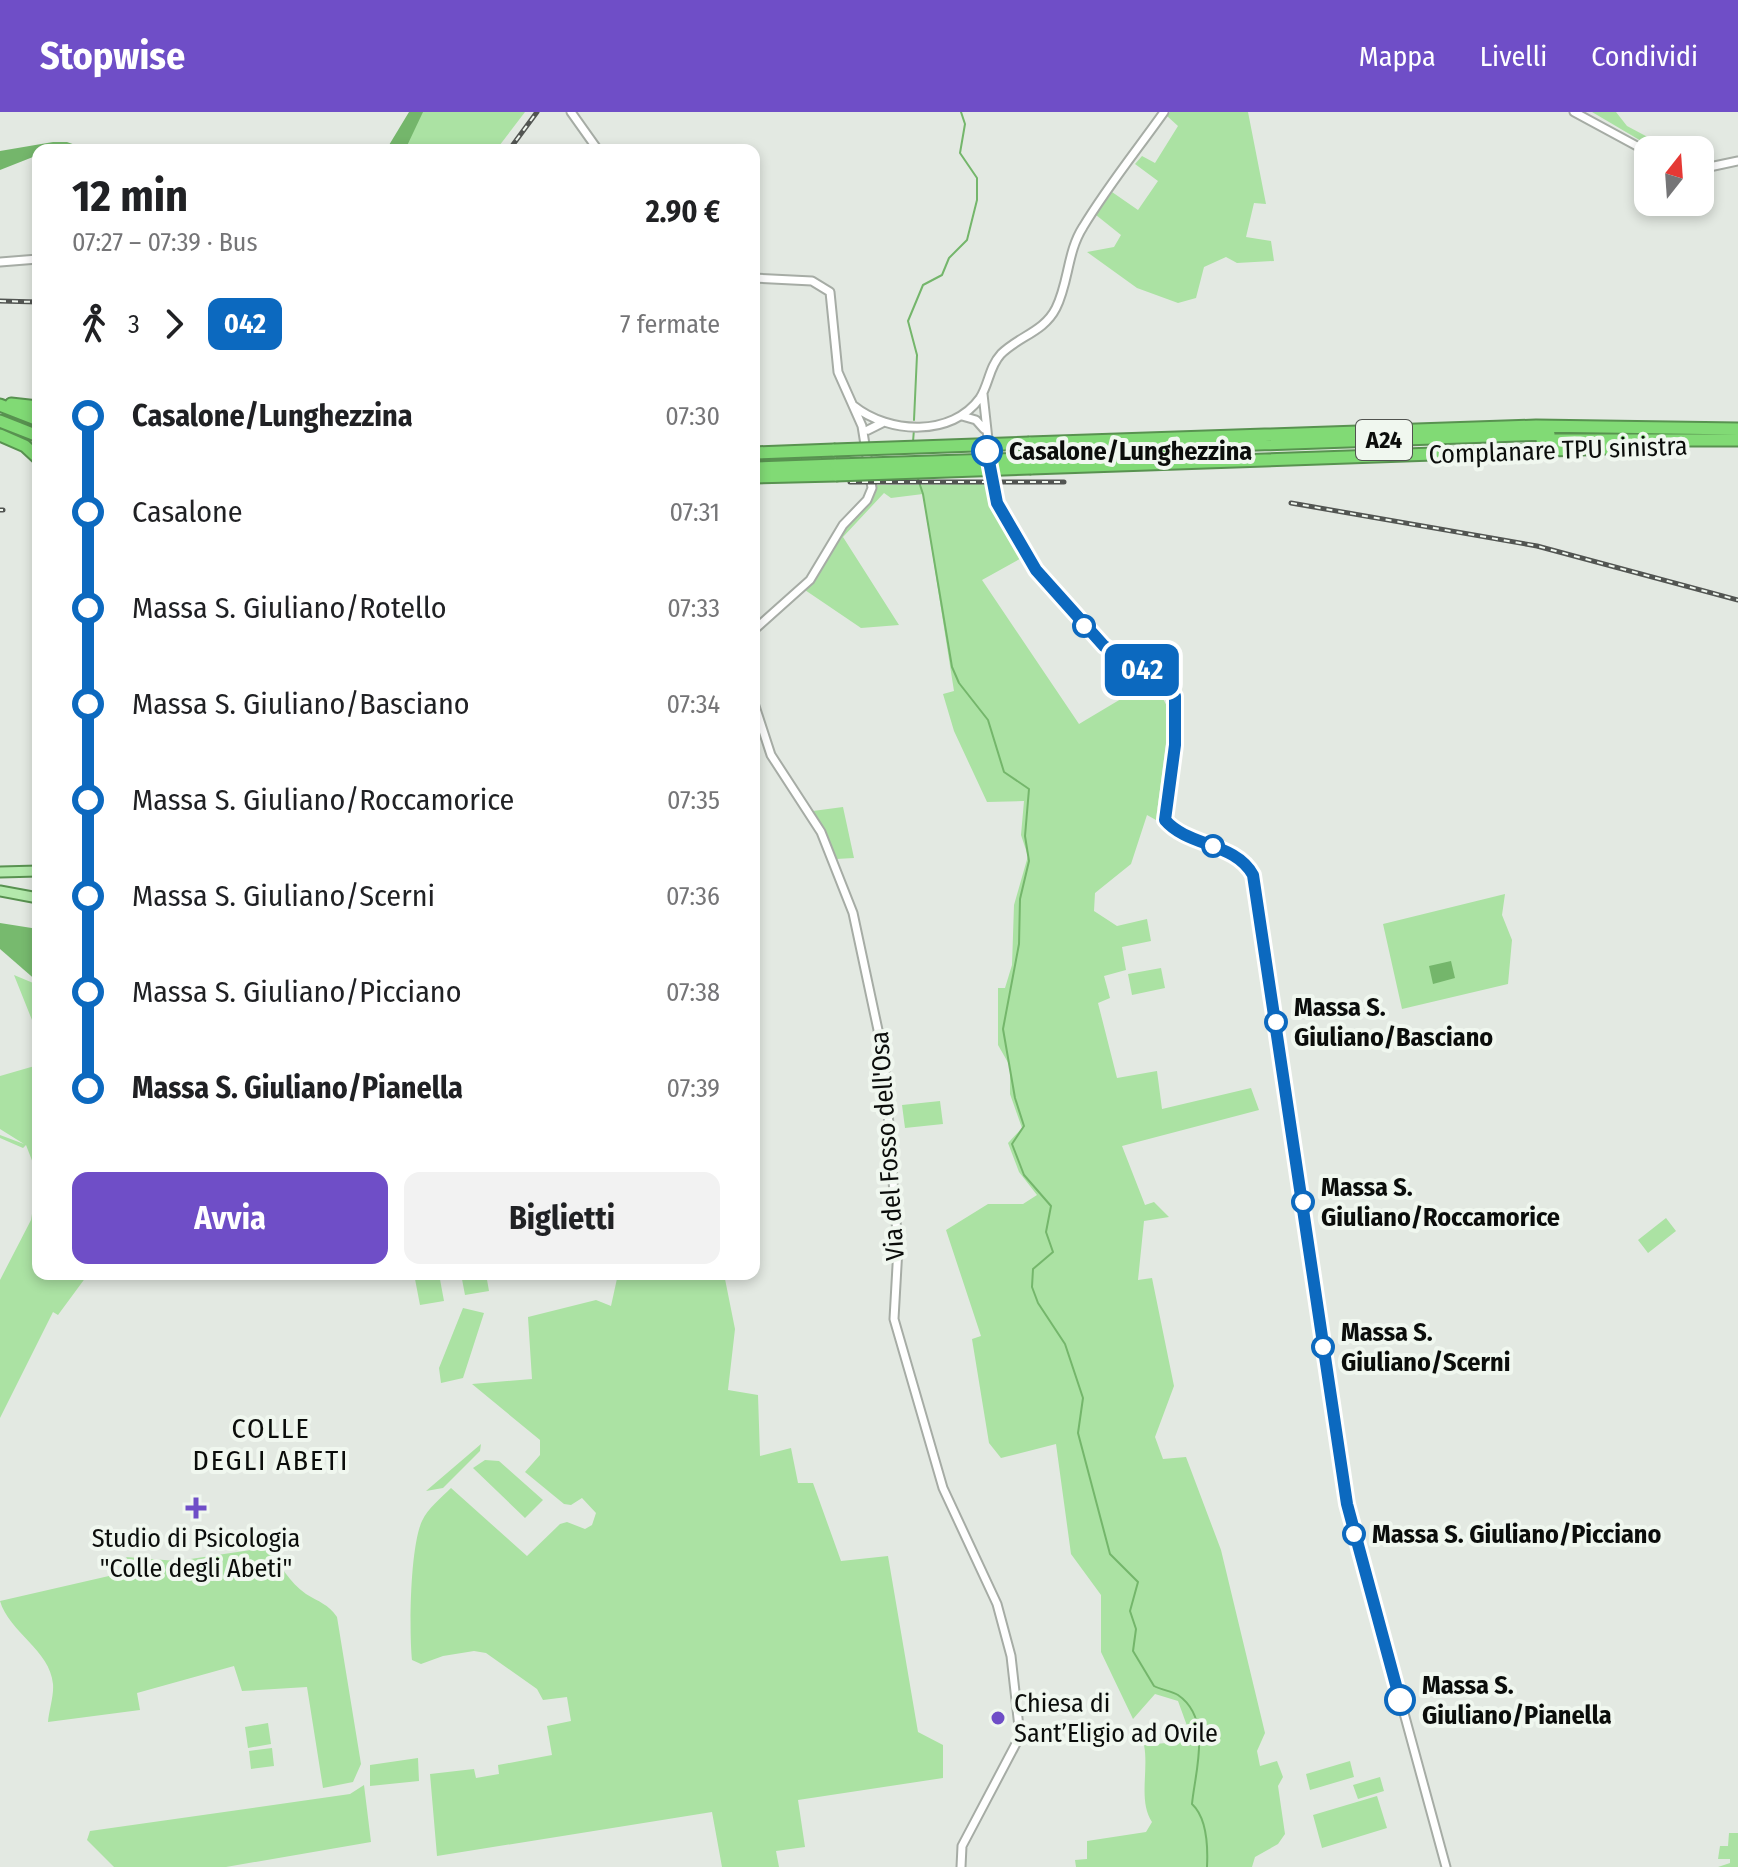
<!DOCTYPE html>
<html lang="it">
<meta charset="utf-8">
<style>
:root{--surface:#fff;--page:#f2f2f2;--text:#202124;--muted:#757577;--accent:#6f4ec7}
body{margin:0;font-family:"Fira Sans Condensed",sans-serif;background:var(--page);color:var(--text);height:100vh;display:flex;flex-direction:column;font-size:30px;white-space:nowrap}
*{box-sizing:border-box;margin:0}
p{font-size:26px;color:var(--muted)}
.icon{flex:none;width:44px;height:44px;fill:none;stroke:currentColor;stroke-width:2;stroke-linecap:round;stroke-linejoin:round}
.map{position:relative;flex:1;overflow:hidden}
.details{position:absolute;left:32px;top:32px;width:728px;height:1136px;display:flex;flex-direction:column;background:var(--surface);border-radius:16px;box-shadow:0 4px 12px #0003}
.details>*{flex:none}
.badge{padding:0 16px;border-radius:12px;font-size:28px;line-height:52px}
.needle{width:52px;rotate:17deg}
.fabs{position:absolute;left:1634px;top:24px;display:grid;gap:16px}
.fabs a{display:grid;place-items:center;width:80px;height:80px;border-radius:16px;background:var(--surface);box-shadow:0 4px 12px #0003;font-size:40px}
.map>.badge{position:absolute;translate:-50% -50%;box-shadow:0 0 0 4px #fff}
.legs{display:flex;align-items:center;gap:12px;height:88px;padding:0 40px;font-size:26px}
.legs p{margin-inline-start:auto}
.overview{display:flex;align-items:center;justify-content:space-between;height:136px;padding:0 40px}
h1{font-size:44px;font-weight:700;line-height:60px}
.button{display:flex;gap:16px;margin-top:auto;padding:16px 40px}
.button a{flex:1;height:92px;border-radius:16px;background:var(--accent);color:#fff;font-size:32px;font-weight:700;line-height:92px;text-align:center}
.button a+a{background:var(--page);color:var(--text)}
ul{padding:0 40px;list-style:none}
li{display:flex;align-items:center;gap:28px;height:96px;font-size:30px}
li i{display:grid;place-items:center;width:12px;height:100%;margin:0 10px;background:currentColor}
li i::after{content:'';width:20px;height:20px;margin:-10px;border:6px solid;border-radius:50%;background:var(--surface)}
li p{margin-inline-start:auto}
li:first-child i{background:linear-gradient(#0000 50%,currentColor 0)}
li:last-child i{background:linear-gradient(currentColor 50%,#0000 0)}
header{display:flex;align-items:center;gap:48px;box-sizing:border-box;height:112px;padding:0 40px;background:var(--accent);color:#fff}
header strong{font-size:38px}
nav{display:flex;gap:44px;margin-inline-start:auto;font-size:28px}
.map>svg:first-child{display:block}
.green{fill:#abe2a3}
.forest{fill:#77ba6e}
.water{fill:#74b66b}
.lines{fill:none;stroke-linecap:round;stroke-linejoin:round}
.stream{stroke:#74b66b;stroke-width:2}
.minor-casing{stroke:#a6aca5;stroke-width:11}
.major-casing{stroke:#589250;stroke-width:13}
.highway-casing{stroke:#589250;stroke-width:15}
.minor{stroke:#fff;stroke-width:7}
.major{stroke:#b3e9ac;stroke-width:9}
.highway{stroke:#81da75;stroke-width:11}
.rail-casing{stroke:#525552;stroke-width:5}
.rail{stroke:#f0f7ef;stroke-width:2;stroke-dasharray:6;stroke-linecap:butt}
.highway-bridge-casing{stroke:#589250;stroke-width:15;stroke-linecap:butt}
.highway-bridge{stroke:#81da75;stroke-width:11}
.line-1-casing{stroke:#fff;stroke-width:18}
.line-1{stroke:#0c69bf;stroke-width:12}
.stop-1-dot{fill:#fff;stroke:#0c69bf;stroke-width:4}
.poi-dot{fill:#6f4ec7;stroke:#f0f7ef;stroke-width:3}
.labels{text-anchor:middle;stroke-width:8;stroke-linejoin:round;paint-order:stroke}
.shield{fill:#f0f7ef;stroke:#50534f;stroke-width:2}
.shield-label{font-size:24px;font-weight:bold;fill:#0b0d0b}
.street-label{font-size:26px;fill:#0b0d0b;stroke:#f0f7ef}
.stop-label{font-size:26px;font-weight:bold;fill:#0b0d0b;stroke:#f0f7ef;text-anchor:start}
.poi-label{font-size:26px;fill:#0b0d0b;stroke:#f0f7ef}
.neighbourhood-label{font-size:28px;letter-spacing:2px;fill:#0b0d0b;stroke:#f0f7ef}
</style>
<header>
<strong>Stopwise</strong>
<nav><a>Mappa</a><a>Livelli</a><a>Condividi</a></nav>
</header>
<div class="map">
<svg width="1738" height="1755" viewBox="0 0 1738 1755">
<rect width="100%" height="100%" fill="#e3e9e2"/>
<path class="green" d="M 419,0 L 525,0 L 496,38 L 402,38 Z
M 1170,0 L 1248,0 L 1266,92 L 1254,91 L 1246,125 L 1271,129 L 1274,149 L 1237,151 L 1226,145 L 1204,155 L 1196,186 L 1178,191 L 1137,176 L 1087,140 L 1114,135 L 1121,123 L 1096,103 L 1112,80 L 1138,98 L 1158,69 L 1135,52 L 1142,44 L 1155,51 L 1178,14 L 1167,4 Z
M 1592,0 L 1616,0 L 1627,14 L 1672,38 L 1648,33 Z
M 992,372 L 1027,443 L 982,468 L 1079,612 L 1136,578 L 1160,581 L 1170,600 L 1156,708 L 1147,703 L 1131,752 L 1095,781 L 1094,799 L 1117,814 L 1147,807 L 1151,829 L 1122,835 L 1126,858 L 1104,864 L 1110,886 L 1098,891 L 1117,966 L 1157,959 L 1162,997 L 1251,976 L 1259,998 L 1122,1034 L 1145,1093 L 1154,1090 L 1169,1105 L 1144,1109 L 1138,1168 L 1152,1166 L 1174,1274 L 1155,1325 L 1163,1347 L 1186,1345 L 1221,1438 L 1265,1621 L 1257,1639 L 1260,1654 L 1277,1649 L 1283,1665 L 1278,1674 L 1285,1722 L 1278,1732 L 1255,1745 L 1252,1755 L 1076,1755 L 1075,1748 L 1087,1747 L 1087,1729 L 1146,1720 L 1152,1710 C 1138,1689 1149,1658 1144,1633 L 1177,1630 L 1190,1622 L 1178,1589 L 1155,1582 L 1133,1607 L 1101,1540 L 1101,1483 L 1071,1442 L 1056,1332 L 1001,1346 L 989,1331 L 972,1227 L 981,1224 L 946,1118 L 988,1092 L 1023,1092 L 1037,1083 L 1019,1060 L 1008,1031 L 1022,1016 L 1010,982 L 1010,954 L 998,933 L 998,876 L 1005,876 L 1012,853 L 1014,793 L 1028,744 L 1021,723 L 1024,689 L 987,690 L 954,619 L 943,582 L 954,579 L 923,382 L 891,386 L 884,381 L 843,425 L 899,513 L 861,516 L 802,476 L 843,413 L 867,388 L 873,373 Z
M 843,695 L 854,746 L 836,747 L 813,699 Z
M 1505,782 L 1502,803 L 1512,828 L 1508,872 L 1402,897 L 1383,812 Z
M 1161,856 L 1165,876 L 1132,883 L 1128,862 Z
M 14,863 L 38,873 L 38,923 Z
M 38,953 L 38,1162 L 104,1162 L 86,1165 L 58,1203 L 53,1200 L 0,1306 L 0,1168 L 31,1108 L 38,1064 L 26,1033 L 23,1036 L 0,1026 L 0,1023 L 24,1032 L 0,1017 L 0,964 Z
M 940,989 L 943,1012 L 905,1016 L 902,993 Z
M 1666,1106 L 1676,1119 L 1648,1141 L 1638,1128 Z
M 414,1162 L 439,1162 L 444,1189 L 420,1193 Z
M 461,1162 L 486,1162 L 489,1179 L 465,1183 Z
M 618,1162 L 724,1162 L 735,1217 L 728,1278 L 758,1283 L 760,1344 L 791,1336 L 798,1371 L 813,1371 L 841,1449 L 888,1444 L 918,1620 L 943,1633 L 943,1666 L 798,1688 L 805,1735 L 776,1739 L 779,1755 L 722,1755 L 712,1700 L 437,1744 L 430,1662 L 474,1657 L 476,1666 L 499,1662 L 498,1653 L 552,1643 L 547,1614 L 571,1609 L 567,1585 L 543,1588 L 537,1577 L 486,1541 L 474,1539 L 443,1544 L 421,1552 L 412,1548 C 409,1518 410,1435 422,1409 C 428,1396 441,1386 451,1376 L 527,1444 L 560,1412 L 567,1410 L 585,1417 L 592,1413 L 596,1401 L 582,1386 L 571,1393 L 564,1392 L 525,1360 L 540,1343 L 540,1328 L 472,1272 L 532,1267 L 528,1205 L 596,1188 L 611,1194 Z
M 463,1196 L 484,1201 L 463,1266 L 441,1271 L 439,1256 Z
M 481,1332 L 480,1339 L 443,1376 L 426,1379 Z
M 485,1348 L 499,1349 L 543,1388 L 525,1406 L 473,1356 Z
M 271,1435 C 280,1454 289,1470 306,1482 C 319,1490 328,1492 337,1505 L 361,1652 L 353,1670 L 323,1676 L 307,1575 L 242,1579 L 234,1554 L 137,1581 L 140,1598 L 48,1610 C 49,1598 54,1584 53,1572 C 50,1538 9,1520 0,1489 L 135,1458 L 126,1445 L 177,1449 Z
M 268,1611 L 271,1632 L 248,1636 L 245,1615 Z
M 272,1636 L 274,1654 L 251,1657 L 249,1639 Z
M 418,1646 L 419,1669 L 370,1674 L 370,1653 Z
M 1350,1649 L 1354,1665 L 1310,1678 L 1306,1662 Z
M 1380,1665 L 1384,1679 L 1358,1687 L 1353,1673 Z
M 364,1673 L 371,1730 L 226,1755 L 114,1755 L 87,1728 L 90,1719 L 350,1682 Z
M 1377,1684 L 1387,1716 L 1322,1736 L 1313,1703 Z
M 1729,1721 L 1738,1721 L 1738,1755 L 1718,1755 L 1730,1751 L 1730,1747 L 1718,1747 L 1720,1734 L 1728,1734 Z"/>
<path class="forest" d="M 0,811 L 38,817 L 38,870 L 0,837 Z"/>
<path class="water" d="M 409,0 L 423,0 L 405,38 L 386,38 Z
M 53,30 L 67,30 L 89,38 L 38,38 L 38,43 L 0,58 L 0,39 Z
M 1451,849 L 1455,866 L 1433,872 L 1429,854 Z"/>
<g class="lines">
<path class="stream" d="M 914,308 L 917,243 L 908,209 L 923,173 L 942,163 L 949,146 L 967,128 L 977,88 L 977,66 L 960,41 L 965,12 L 961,0
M 913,330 L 914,317
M 917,364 L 923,382 L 952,555 L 959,571 L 988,608 L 1004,660 L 1029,677 L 1025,724 L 1029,749 L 1020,787 L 1019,832 L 1003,917 L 1015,986 L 1024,1014 L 1012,1032 L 1024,1063 L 1051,1094 L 1046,1120 L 1053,1140 L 1033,1157 L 1032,1175 L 1038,1191 L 1065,1232 L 1083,1286 L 1078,1321 L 1110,1442 L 1138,1470 L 1130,1499 L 1136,1517 L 1133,1539 L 1154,1574 C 1161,1578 1172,1579 1178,1583 C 1213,1607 1195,1659 1192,1692 C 1207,1706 1208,1735 1207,1755"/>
<defs>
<path id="minor" d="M 571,0 L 598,38
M 1574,0 L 1648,40
M 556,38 L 559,38
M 1700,57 L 1738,49
M 0,150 L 38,147
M 754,166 L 812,169 L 830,180 L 838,260 L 862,314 L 872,376 L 867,388 L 843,413 L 810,468 L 754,518
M 983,282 L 994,382 L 1031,451 L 1102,532 L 1163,569 L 1175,584 L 1175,633 L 1163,699 C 1165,729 1239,732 1254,766 L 1348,1396 L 1446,1755
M 854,294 C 889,322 952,325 980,286 C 989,272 989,255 1001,242 C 1019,224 1044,220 1056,196 C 1069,170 1067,140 1083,115 C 1107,75 1137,38 1164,0
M 962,304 L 976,308 L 984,317
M 868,318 L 882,311
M 754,591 L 771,643 L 821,720 L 853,801 L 884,946 L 898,1136 L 894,1207 L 943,1376 L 997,1492 L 1011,1544 L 1020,1624 L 962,1734 L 961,1755"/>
<path id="major" d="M 0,760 L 38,759
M 0,779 L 38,786"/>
<path id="highway" d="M 11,292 L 38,295
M 0,293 L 38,308
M 0,309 L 38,324
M 0,323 L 25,334 L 38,346
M 1542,328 L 1738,328
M 1029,331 L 1536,314 L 1738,317
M 1029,340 L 1549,322
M 754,341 L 834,338
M 754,356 L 836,353
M 1031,356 L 1666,334
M 754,365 L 836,363"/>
</defs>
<use href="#minor" class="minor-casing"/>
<use href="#major" class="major-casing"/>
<use href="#highway" class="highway-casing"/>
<use href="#minor" class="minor"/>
<use href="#major" class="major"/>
<use href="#highway" class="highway"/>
<defs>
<path id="rail" d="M 509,38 L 537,0
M 0,189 L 38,190
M 850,370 L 1064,370
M 1291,391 L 1537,434 L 1738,488
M 0,398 L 3,398"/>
</defs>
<use href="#rail" class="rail-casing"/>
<use href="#rail" class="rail"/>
<defs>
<path id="highway-bridge" d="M 834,338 L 1029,331
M 836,353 L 1030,347
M 836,363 L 1031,356"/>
</defs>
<use href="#highway-bridge" class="highway-bridge-casing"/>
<use href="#highway-bridge" class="highway-bridge"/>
</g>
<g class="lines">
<defs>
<path id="line-1" d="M 987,339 L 997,391 L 1036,458 L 1104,534 L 1163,569 L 1175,584 L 1175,633 L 1165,708 C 1188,735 1235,730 1253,763 L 1347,1392 L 1400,1588"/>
</defs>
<use href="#line-1" class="line-1-casing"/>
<use href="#line-1" class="line-1"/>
</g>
<g class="stop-1-dot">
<circle cx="987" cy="339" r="14"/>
<circle cx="1084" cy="514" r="10"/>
<circle cx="1213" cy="734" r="10"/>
<circle cx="1276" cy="910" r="10"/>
<circle cx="1303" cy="1090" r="10"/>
<circle cx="1323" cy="1235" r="10"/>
<circle cx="1354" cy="1422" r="10"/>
<circle cx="1400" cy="1588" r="14"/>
</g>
<g class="poi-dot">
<path d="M192 1384h8v8h8v8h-8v8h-8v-8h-8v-8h8z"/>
<circle cx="998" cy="1606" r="8"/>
</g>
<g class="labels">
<rect class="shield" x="1356" y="308" width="56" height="40" rx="6"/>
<g class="shield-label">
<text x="1384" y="336">A24</text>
</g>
<g class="street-label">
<text transform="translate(1558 338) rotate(-2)" y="9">Complanare TPU sinistra</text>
<text transform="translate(887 1034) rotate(-94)" y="9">Via del Fosso dell'Osa</text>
</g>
<g class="stop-label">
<text x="1009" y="348">Casalone/Lunghezzina</text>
<text x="1294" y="904">Massa S.<tspan x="1294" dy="30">Giuliano/Basciano</tspan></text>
<text x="1321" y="1084">Massa S.<tspan x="1321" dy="30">Giuliano/Roccamorice</tspan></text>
<text x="1341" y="1229">Massa S.<tspan x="1341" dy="30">Giuliano/Scerni</tspan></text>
<text x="1372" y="1431">Massa S. Giuliano/Picciano</text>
<text x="1422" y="1582">Massa S.<tspan x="1422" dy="30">Giuliano/Pianella</tspan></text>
</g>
<g class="poi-label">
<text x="196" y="1435">Studio di Psicologia<tspan x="196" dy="30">"Colle degli Abeti"</tspan></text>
<text x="1014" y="1600" text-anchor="start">Chiesa di<tspan x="1014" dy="30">Sant’Eligio ad Ovile</tspan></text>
</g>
<g class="neighbourhood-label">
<text x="271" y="1326">COLLE<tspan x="271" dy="32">DEGLI ABETI</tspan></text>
</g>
</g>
</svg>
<div class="fabs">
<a><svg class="needle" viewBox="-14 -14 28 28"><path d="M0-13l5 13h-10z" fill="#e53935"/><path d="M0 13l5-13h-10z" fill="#757577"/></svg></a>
</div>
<b class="badge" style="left:1142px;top:558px;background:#0c69bf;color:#fff">042</b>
<section class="details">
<div class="overview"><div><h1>12 min</h1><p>07:27 – 07:39 · Bus</p></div><b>2.90 €</b></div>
<div class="legs"><svg class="icon" aria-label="walk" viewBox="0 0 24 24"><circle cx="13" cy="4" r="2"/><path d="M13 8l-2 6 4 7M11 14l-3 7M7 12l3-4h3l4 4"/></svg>3<svg class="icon" aria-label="forward" viewBox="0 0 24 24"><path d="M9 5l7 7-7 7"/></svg><b class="badge" style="background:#0c69bf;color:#fff">042</b><p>7 fermate</p></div>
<ul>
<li><i style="color:#0c69bf"></i><b>Casalone/Lunghezzina</b><p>07:30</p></li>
<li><i style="color:#0c69bf"></i><span>Casalone</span><p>07:31</p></li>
<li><i style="color:#0c69bf"></i><span>Massa S. Giuliano/Rotello</span><p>07:33</p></li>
<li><i style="color:#0c69bf"></i><span>Massa S. Giuliano/Basciano</span><p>07:34</p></li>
<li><i style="color:#0c69bf"></i><span>Massa S. Giuliano/Roccamorice</span><p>07:35</p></li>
<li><i style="color:#0c69bf"></i><span>Massa S. Giuliano/Scerni</span><p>07:36</p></li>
<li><i style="color:#0c69bf"></i><span>Massa S. Giuliano/Picciano</span><p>07:38</p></li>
<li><i style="color:#0c69bf"></i><b>Massa S. Giuliano/Pianella</b><p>07:39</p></li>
</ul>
<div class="button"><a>Avvia</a><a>Biglietti</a></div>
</section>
</div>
